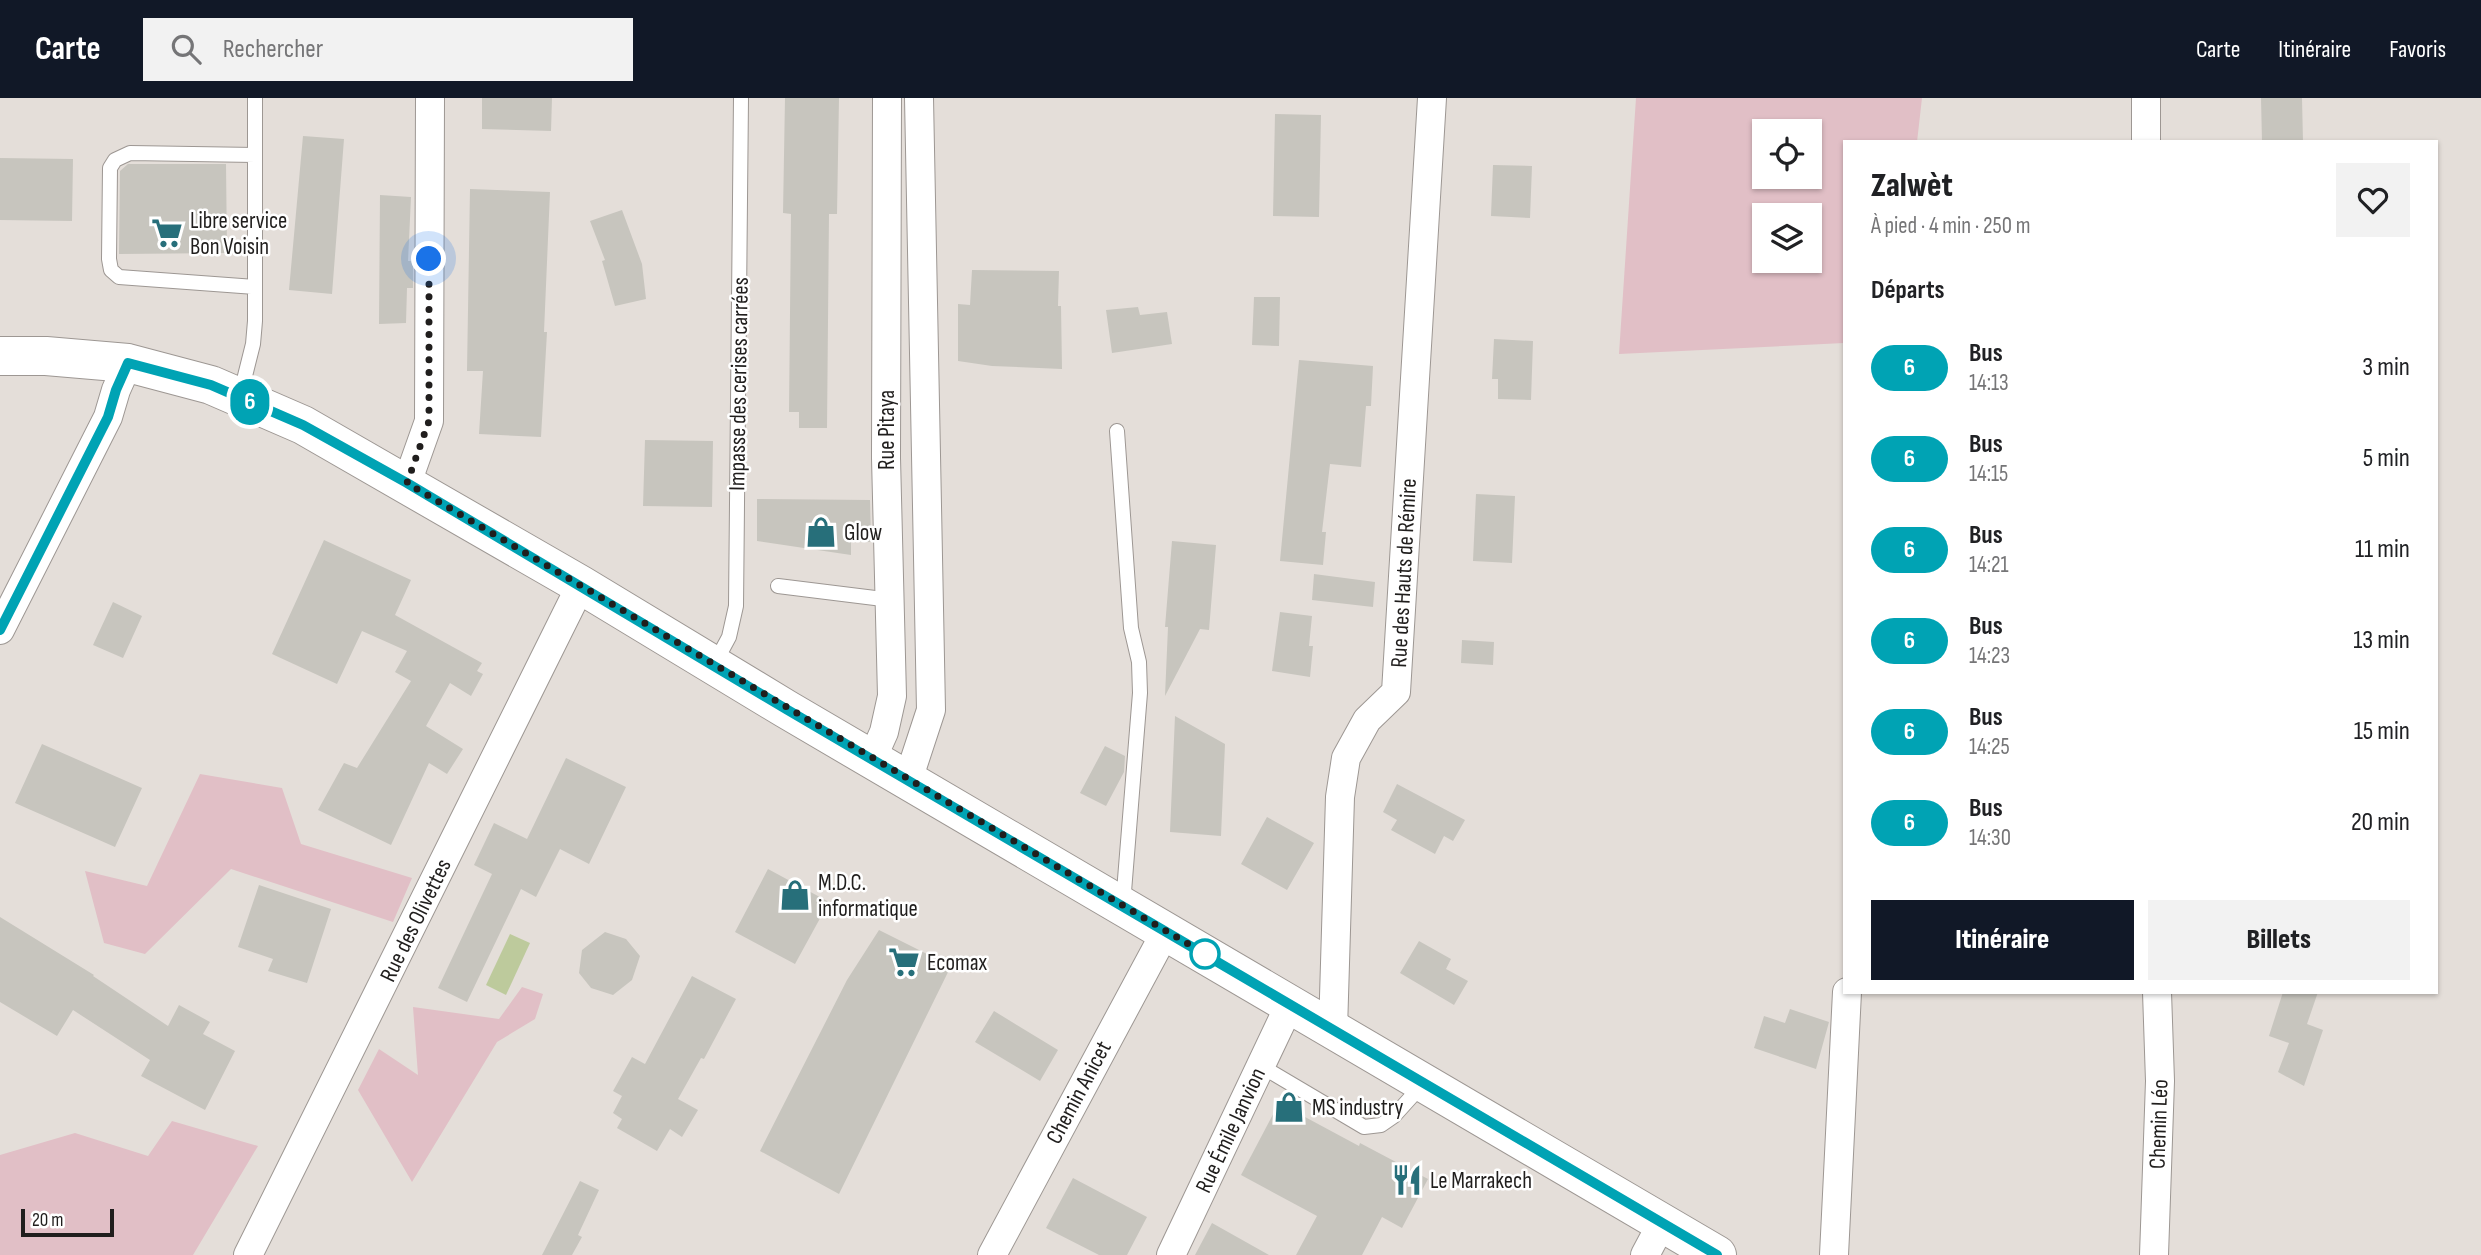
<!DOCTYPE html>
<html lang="fr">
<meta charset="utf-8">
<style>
:root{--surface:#fff;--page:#f2f2f2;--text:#202124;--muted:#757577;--accent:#111827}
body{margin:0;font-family:"Sofia Sans Condensed",sans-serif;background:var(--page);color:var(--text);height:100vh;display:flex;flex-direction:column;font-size:26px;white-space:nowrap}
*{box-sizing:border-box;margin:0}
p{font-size:23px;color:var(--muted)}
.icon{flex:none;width:38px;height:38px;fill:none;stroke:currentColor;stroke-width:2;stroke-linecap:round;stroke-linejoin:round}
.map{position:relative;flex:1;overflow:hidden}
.sheet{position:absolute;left:1843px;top:42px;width:595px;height:854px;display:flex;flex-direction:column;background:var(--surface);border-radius:0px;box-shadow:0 2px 5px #0004}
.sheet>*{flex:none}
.badge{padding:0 14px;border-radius:23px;font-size:24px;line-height:46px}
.buttons{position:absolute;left:1752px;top:21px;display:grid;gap:14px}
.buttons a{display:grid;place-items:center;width:70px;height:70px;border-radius:0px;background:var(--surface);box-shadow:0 2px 5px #0004;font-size:35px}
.scale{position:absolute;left:21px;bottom:18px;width:93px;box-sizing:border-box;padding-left:7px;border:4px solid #201e1d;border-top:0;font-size:19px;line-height:24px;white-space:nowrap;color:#201e1d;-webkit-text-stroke:5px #fff;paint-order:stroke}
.you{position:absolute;width:35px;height:35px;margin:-18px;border:5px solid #fff;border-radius:50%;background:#1a73e8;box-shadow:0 0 0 10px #1a73e833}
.map>.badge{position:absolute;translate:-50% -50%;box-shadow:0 0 0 4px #fff}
h2{padding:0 28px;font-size:26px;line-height:63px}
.round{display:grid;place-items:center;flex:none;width:74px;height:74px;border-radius:0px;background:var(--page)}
.head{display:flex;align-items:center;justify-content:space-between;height:119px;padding:0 28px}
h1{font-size:33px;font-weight:800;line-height:52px}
.primary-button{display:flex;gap:14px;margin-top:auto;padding:14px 28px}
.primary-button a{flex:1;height:80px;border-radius:0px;background:var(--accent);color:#fff;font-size:28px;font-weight:800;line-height:80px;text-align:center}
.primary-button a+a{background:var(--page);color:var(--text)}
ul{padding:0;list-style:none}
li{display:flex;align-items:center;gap:21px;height:91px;padding:0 28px}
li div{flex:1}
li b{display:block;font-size:26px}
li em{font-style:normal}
li .badge{min-width:77px;font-weight:700;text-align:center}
header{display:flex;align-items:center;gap:42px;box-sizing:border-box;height:98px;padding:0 35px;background:var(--accent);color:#fff}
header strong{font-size:33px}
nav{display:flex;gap:38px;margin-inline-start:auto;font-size:24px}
.search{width:490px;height:63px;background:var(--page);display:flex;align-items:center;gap:18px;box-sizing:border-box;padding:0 24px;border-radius:0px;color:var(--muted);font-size:26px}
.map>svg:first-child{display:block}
.green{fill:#e1bfc6;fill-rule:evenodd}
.water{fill:#bdca9c}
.building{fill:#c7c5be}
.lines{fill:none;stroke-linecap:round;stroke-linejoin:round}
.lane-casing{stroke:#9d9793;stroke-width:16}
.street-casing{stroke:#9d9793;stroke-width:30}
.secondary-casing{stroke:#9d9793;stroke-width:40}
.lane{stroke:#fff;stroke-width:14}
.street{stroke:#fff;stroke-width:28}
.secondary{stroke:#fff;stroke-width:38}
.line-casing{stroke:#fff;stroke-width:16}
.line{stroke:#00a3b4;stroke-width:10}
.walk{stroke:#201e1d;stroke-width:7;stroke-dasharray:0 12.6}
.stop-dot{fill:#fff;stroke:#00a3b4;stroke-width:3.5}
.labels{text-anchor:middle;stroke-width:5;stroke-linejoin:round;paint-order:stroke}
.poi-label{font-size:23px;fill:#201e1d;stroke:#fff;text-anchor:start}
.street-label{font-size:23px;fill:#201e1d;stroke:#fff}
</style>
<header>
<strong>Carte</strong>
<div class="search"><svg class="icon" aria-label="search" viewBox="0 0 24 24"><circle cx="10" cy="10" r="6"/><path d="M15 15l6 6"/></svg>Rechercher</div>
<nav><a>Carte</a><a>Itinéraire</a><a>Favoris</a></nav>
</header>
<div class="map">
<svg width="2481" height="1157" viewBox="0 0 2481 1157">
<rect width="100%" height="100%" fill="#e4ded9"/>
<path class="green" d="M 1636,0 L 1922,0 L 1917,44 L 1844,44 L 1844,245 L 1619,256 ZM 1810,33 L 1810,79 L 1764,79 L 1764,33 ZM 1810,117 L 1810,163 L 1764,163 L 1764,117 Z
M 200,676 L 282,690 L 301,746 L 412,780 L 393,824 L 231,771 L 145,856 L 104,845 L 85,773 L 147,788 Z
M 522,889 L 543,896 L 535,921 L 497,944 L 412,1084 L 358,992 L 379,951 L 418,977 L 413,909 L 499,921 Z
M 172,1023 L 258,1048 L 193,1157 L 0,1157 L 0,1057 L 75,1035 L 148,1058 Z"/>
<path class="water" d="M 510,836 L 530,845 L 506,897 L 486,887 Z"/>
<path class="building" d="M 482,0 L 552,0 L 551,33 L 482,31 Z
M 785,0 L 839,0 L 837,116 L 829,116 L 827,330 L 799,330 L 799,314 L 789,314 L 791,116 L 783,115 Z
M 2261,0 L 2302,0 L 2303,44 L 2262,44 Z
M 1275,16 L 1321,17 L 1319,119 L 1273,118 Z
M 303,38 L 344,41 L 332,196 L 289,192 Z
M 0,60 L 73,61 L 72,123 L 0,122 Z
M 128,66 L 226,66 L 227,155 L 119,156 L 120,73 Z
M 1493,67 L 1532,68 L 1530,120 L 1491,118 Z
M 470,91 L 550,94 L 544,234 L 547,234 L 541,339 L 479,336 L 483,273 L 467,273 Z
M 380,97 L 411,99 L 408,163 L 413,163 L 413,190 L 407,190 L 406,225 L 379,226 Z
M 622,112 L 642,166 L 646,201 L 615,208 L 602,163 L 605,162 L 590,123 Z
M 972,172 L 1059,173 L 1058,208 L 1061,208 L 1062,271 L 992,268 L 958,263 L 958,206 L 970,207 Z
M 1254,199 L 1280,199 L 1279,248 L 1252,247 Z
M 1138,209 L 1140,217 L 1167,214 L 1172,246 L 1112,255 L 1106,212 Z
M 1494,241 L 1533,243 L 1531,302 L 1498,301 L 1498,281 L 1492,281 Z
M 1299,262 L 1373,268 L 1371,308 L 1366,308 L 1361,369 L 1330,366 L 1322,434 L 1326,434 L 1323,467 L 1280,463 Z
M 645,342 L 713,343 L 712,409 L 643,408 Z
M 1476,396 L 1515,398 L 1512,465 L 1473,463 Z
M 757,401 L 870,402 L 871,444 L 851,444 L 851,457 L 757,443 Z
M 324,442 L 411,482 L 395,517 L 482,565 L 477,573 L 483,576 L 471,598 L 450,585 L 426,628 L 463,651 L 447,676 L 429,665 L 391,747 L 318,712 L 344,665 L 357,670 L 411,583 L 395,574 L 407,553 L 362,533 L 337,586 L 272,556 Z
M 1172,443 L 1216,447 L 1209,532 L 1200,531 L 1165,598 L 1168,529 L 1165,529 Z
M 1314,476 L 1375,484 L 1373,509 L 1312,502 Z
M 113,504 L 142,518 L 123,560 L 93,547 Z
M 1280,514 L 1312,518 L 1309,548 L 1313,548 L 1310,579 L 1272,573 Z
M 1462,542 L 1494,544 L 1493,567 L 1461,565 Z
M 1175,618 L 1225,646 L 1221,738 L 1170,734 Z
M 42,646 L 142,690 L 115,749 L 15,705 Z
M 1105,648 L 1125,658 L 1124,674 L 1106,708 L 1080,695 Z
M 566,660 L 626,689 L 589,766 L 560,751 L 536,799 L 521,791 L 467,904 L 438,890 L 492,776 L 474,767 L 494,725 L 527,741 Z
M 1397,686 L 1465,722 L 1453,743 L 1444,738 L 1435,756 L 1391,732 L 1397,722 L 1383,714 Z
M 1267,719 L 1314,745 L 1287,792 L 1241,766 Z
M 768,771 L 829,804 L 795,866 L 735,834 Z
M 259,787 L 331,811 L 307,885 L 268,873 L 273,861 L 238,849 Z
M 0,819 L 94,877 L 93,878 L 168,928 L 179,907 L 210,924 L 203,936 L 235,953 L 205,1012 L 141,978 L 150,962 L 73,912 L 57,938 L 0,904 Z
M 879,832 L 951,868 L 839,1096 L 760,1053 L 847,882 Z
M 605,834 L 626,841 L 640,858 L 632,882 L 613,897 L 591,890 L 579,875 L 582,852 Z
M 1419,843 L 1451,861 L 1446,871 L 1468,883 L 1454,907 L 1400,875 Z
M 692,878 L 736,901 L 704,961 L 701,960 L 678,1001 L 698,1012 L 682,1039 L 670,1031 L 657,1053 L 617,1030 L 622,1021 L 613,1015 L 622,998 L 613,993 L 632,959 L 645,966 Z
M 2283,894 L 2318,894 L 2307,926 L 2323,932 L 2304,988 L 2278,974 L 2289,945 L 2269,938 Z
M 1790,911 L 1829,924 L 1816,971 L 1754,950 L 1764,918 L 1785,925 Z
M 994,913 L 1058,952 L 1040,983 L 975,944 Z
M 1279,1005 L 1359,1048 L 1360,1045 L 1428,1081 L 1402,1130 L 1382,1119 L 1362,1157 L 1296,1157 L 1317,1118 L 1241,1077 Z
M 1073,1080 L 1147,1119 L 1127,1157 L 1099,1157 L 1046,1130 Z
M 580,1083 L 599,1092 L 578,1137 L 582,1139 L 572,1157 L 542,1157 Z
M 1212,1125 L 1269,1157 L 1195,1157 Z"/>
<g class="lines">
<defs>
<path id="lane" d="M 255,189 L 119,179 L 111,172 L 109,161 L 110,70 L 115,62 L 130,55 L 255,57
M 240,298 L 253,246 L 255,223 L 255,0
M 1117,333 L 1131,530 L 1139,564 L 1140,595 L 1123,806
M 778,488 L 891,502
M 715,565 L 729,539 L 736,508 L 741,0
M 1261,968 L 1364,1029 L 1381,1027 L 1394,1018 L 1422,987"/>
<path id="street" d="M 2146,0 L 2146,44
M 407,385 L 429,323 L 430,0
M 0,532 L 108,319 L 116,292 L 128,265
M 872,661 L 884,634 L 892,598 L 886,360 L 887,0
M 908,682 L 931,612 L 919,0
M 1333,932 L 1340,699 L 1346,660 L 1367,622 L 1396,594 L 1432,0
M 248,1157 L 581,487
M 992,1157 L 1166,833
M 1171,1157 L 1290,906
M 1645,1157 L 1662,1125
M 1834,1157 L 1847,894
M 2154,1157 L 2160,983 L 2157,894"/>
<path id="secondary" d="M 0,258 L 46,258 L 128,265 L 211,287 L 303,327 L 581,487 L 786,611 L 1717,1157"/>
</defs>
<use href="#lane" class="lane-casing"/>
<use href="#street" class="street-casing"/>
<use href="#secondary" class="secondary-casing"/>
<use href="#lane" class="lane"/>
<use href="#street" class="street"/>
<use href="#secondary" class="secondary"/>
</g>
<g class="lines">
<defs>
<path id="line" d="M 0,532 L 108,319 L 116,292 L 128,265 L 211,287 L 303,327 L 407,385 L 786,611 L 1717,1157"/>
</defs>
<use href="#line" class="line-casing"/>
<use href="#line" class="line"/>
<path class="walk" d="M 429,161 L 429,323 L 407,385 L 1207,857 L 1205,856"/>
</g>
<defs>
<symbol id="supermarket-bare" viewBox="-9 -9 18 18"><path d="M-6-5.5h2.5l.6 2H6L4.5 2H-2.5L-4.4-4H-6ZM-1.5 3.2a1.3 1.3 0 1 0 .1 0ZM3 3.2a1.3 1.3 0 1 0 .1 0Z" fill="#276f7a" stroke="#fff" stroke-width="2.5" paint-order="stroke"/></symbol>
<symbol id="shop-bare" viewBox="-9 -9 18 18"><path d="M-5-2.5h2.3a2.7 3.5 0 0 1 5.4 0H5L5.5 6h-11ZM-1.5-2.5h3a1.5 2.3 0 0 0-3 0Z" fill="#276f7a" stroke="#fff" stroke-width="2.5" paint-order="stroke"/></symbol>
<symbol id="restaurant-bare" viewBox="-9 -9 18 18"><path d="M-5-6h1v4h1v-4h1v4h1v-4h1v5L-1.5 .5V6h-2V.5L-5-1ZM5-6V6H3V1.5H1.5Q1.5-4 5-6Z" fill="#276f7a" stroke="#fff" stroke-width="2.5" paint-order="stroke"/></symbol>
</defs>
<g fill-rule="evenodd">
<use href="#supermarket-bare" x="145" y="113" width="44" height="44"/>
<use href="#shop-bare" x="799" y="412" width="44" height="44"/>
<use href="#shop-bare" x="773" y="775" width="44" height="44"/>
<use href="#supermarket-bare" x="882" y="842" width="44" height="44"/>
<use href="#shop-bare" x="1267" y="987" width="44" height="44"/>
<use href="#restaurant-bare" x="1385" y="1060" width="44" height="44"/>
</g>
<circle class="stop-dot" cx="1205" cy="856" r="14"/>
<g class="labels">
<g class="poi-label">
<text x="190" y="130">Libre service<tspan x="190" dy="26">Bon Voisin</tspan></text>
<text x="844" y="442">Glow</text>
<text x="818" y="792">M.D.C.<tspan x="818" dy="26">informatique</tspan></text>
<text x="927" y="872">Ecomax</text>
<text x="1312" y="1017">MS industry</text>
<text x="1430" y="1090">Le Marrakech</text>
</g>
<g class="street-label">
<text transform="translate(738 286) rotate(-89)" y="8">Impasse des cerises carrées</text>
<text transform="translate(886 332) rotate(-90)" y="8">Rue Pitaya</text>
<text transform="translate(1403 475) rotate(-87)" y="8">Rue des Hauts de Rémire</text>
<text transform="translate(415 822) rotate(-64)" y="8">Rue des Olivettes</text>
<text transform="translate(1078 994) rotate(-62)" y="8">Chemin Anicet</text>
<text transform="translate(2158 1026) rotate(-88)" y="8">Chemin Léo</text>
<text transform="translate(1230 1032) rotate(-65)" y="8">Rue Émile Janvion</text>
</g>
</g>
</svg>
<div class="buttons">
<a><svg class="icon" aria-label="locate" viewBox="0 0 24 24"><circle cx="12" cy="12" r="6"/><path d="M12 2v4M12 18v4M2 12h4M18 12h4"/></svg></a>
<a><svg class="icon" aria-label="layers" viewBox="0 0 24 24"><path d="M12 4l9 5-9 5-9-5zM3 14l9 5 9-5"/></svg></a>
</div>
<div class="scale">20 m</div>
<div class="you" style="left:429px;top:161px"></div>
<b class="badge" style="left:250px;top:304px;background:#00a3b4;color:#fff">6</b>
<section class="sheet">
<div class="head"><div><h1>Zalwèt</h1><p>À pied · 4 min · 250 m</p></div><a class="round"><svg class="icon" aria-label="heart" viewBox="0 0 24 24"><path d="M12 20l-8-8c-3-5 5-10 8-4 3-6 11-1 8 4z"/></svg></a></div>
<h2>Départs</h2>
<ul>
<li><span class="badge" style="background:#00a3b4;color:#fff">6</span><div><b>Bus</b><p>14:13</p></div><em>3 min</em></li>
<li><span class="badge" style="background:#00a3b4;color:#fff">6</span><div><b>Bus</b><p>14:15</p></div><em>5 min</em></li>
<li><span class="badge" style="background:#00a3b4;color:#fff">6</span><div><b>Bus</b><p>14:21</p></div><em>11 min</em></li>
<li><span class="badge" style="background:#00a3b4;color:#fff">6</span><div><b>Bus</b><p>14:23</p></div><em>13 min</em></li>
<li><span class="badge" style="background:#00a3b4;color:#fff">6</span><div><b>Bus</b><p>14:25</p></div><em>15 min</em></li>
<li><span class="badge" style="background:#00a3b4;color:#fff">6</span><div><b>Bus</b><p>14:30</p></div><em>20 min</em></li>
</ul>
<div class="primary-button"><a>Itinéraire</a><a>Billets</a></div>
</section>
</div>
